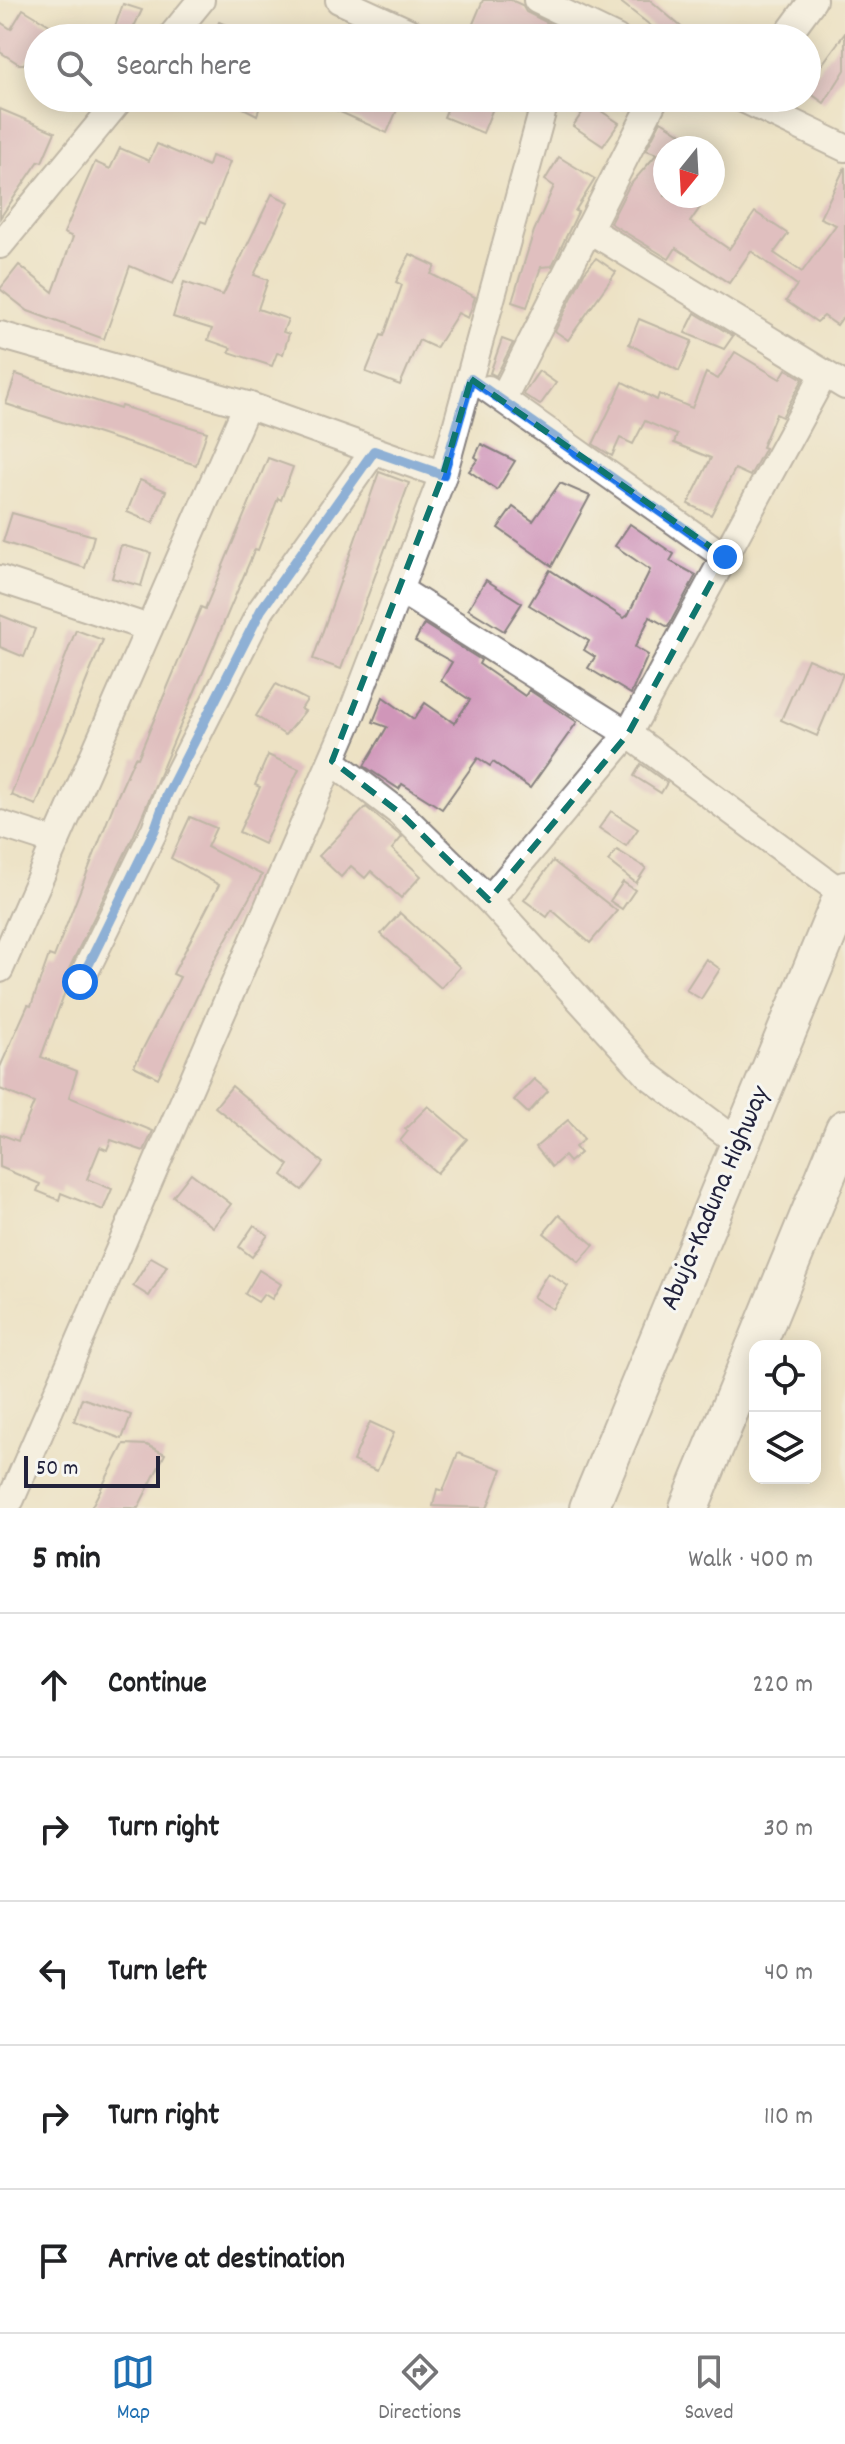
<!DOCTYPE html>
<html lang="en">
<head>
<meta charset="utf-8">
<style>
  body { margin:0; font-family:Dekko,sans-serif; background:#f6f6f6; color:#202124 }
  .controls { position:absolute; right:24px; bottom:24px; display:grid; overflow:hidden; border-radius:16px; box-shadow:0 4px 20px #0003 }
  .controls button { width:72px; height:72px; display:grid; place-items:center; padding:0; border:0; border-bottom:2px solid #e0e0e0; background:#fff; color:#202124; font:40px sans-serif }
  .compass { position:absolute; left:653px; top:136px; width:72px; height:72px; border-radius:50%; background:#fff; box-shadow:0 4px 20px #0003; rotate:198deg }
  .scale { position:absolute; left:24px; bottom:20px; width:136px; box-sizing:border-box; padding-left:8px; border:4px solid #22223b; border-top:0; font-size:22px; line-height:28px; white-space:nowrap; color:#22223b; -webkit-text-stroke:6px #f6f6f2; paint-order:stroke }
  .stop { position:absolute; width:24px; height:24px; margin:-18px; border:6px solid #1a73e8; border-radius:50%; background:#fff }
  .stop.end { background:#1a73e8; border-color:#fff; box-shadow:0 2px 8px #0008 }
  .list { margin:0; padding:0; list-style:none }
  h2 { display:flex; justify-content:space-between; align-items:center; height:104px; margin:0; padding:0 32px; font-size:34px }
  h2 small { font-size:26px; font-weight:400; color:#757577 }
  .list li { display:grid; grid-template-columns:52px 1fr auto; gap:24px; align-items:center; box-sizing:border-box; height:144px; padding:0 32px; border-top:2px solid #e0e0e0 }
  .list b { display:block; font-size:30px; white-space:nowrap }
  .list em { font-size:26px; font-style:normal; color:#757577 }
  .icon { flex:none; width:44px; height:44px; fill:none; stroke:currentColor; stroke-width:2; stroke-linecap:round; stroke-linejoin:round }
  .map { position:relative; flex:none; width:845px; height:1508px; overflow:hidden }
  .search { position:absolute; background:#fff; box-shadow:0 4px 20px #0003; left:24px; right:24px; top:24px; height:88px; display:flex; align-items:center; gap:20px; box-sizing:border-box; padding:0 28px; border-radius:44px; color:#757577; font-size:30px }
  .sheet { height:824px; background:#fff }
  nav { display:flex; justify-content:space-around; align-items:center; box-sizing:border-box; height:112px; border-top:2px solid #e0e0e0; background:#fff; font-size:22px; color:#757577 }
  nav a { display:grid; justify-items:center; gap:4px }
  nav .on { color:#1f6fb2 }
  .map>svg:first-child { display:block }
  .building { fill:#d096b9 }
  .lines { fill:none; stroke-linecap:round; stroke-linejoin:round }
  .minor-casing { stroke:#888280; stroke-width:30 }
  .highway-casing { stroke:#888280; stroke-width:42 }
  .minor { stroke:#fff; stroke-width:26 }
  .highway { stroke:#fff; stroke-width:38 }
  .route { stroke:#1a73e8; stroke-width:10 }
  .marked { fill:none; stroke:#0f766e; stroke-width:6; stroke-dasharray:16 10; stroke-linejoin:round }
  .labels { text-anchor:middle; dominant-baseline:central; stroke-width:6; stroke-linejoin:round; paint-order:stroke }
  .street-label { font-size:28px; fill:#22223b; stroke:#f6f6f2 }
</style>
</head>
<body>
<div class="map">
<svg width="845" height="1508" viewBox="0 0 845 1508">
  <rect width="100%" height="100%" fill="#f6f6f2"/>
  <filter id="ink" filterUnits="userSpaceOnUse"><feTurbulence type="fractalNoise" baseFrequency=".0125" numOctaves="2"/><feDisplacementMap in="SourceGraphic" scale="16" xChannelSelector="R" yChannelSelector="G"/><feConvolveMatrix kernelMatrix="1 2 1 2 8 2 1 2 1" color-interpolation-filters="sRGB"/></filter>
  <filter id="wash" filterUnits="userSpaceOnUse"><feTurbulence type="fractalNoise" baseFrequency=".006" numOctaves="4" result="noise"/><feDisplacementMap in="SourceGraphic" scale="32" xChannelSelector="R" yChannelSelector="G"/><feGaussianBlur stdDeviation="1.8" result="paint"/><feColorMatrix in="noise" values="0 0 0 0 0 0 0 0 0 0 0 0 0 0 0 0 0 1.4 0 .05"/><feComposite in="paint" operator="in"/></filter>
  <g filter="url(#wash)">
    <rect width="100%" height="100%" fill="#ede2c4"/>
    <g id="blocks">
      <g class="building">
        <path d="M483,0H511L522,5L526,12L558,28L554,38H467Z"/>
        <path d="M618,0H650L694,38H671L662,31L660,33Z"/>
        <path d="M123,4L142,10L129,37L113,32Z"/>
        <path d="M23,9L71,38H38V65L28,58L24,64H19L0,52V22L11,29Z"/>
        <path d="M219,22L256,38H212Z"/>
        <path d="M845,33V70L824,103L807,91V85Z"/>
        <path d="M224,98H263L257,115Z"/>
        <path d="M309,98H384L382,103L397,110L387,133Z"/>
        <path d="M452,98H497L483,133L444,117Z"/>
        <path d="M589,103L619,123L603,146L573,126Z"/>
        <path d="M0,109L55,132L42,162L39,161L0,218Z"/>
        <path d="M661,121L704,148H665V196H708L690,222L729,249L755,212L788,234L774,253L802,272L836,225L820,218L845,167V314L837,325L824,316L817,322L786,301L797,285L751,251L729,283L676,248L669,259L610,223L629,186L657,154L646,150Z"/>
        <path d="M157,144L208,166L211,156L230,162L206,223L201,221L173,284L130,266L104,339L28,311L0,289L19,265L53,292L73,237L64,233L95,162L110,169L120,148L149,161Z"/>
        <path d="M559,157L595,179L575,211L578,212L552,266L541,267L527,307L512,302L534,231L554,186L545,180Z"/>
        <path d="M272,194L289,202L254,275L268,280L258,309L288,319L283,332L289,334L283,354L277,353L272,366L229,352L231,348L208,340L212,329L173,317L184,282L223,295Z"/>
        <path d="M410,254L435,266L431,274L475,297L468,318L458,313L436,348L419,340L400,385L366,372L381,335L384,336L402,285L396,282Z"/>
        <path d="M596,258L616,272L568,340L555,331L584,273Z"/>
        <path d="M695,313L733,336L724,349L685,333Z"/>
        <path d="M639,319L692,341L679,371L629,344Z"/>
        <path d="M502,339L513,343L496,376L490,373Z"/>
        <path d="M735,352L780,379L786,369L803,379L782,417L776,414L762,447L765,448L750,476L735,469L711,515L688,504L711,458L674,443L677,435L645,421L633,444L620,438L612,456L593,444L623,382L657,400L659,394L692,408L706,373L718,379Z"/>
        <path d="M539,371L556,383L540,405L523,394Z"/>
        <path d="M16,374L120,409L121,406L207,432L196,465L6,404Z"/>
        <path d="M481,444L515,461L497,490L469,471L478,459L475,457Z"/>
        <path d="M268,458L293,467L281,500L278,498L258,550L255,549L134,835L66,975V989L41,1057L77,1071L69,1097L153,1131L144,1151L111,1140L107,1150L100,1147L87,1179L112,1189L103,1210L61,1193L59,1200L37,1191L40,1184L0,1167V1134L18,1141L34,1103L0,1089V1067L28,1005L31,1006L49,955L54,957L114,804L135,757L138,758L201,607L205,609Z"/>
        <path d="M379,472L409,483L341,669L313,659Z"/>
        <path d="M140,480L166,491L153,523L127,512Z"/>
        <path d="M560,483L590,496L552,566L498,528L513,507L533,521Z"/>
        <path d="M12,513L94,536L85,568L3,542Z"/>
        <path d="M630,524L674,554L670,561L696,575L668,627L650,617L635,647L648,655L631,694L588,668L595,657L584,650L589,641L529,605L550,570L624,618L628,615L650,570L615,546Z"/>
        <path d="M121,545L151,553L141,586L112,578Z"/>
        <path d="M486,580L522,603L504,631L468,609Z"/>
        <path d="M0,615L35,629L24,657L0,647Z"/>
        <path d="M424,624L481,660L479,664L525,696L529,690L577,722L530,788L493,762L490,766L478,758L442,809L402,784L399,789L364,766L387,727L373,722L383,697L414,719L425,703L454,723L470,700L441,681L452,662L415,641Z"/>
        <path d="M76,630L103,640L36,805L11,795Z"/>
        <path d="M808,659L843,674L817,736L781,720Z"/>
        <path d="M276,684L307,700L301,709L305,711L285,735L256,716Z"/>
        <path d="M268,755L299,769L264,844L239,832L260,787L255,785Z"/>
        <path d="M641,764L667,783L661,793L634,776Z"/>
        <path d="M366,807L402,837L392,849L421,876L401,898L371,871L365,878L351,866L341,877L319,856Z"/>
        <path d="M611,811L638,829L626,846L599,828Z"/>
        <path d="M190,817L216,828L207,847L262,875L214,961L158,1078L134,1066L180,977L173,974L219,885L171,858Z"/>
        <path d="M617,850L646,868L636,883L608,861Z"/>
        <path d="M553,861L617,911L590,943L552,910L547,917L524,900Z"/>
        <path d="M623,882L635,890L622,909L610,901Z"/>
        <path d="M400,913L460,967L441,988L381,934Z"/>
        <path d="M706,959L720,969L701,999L686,990Z"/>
        <path d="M534,1079L548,1091L528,1113L514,1100Z"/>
        <path d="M232,1086L323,1163L302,1190L282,1175L289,1165L215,1107Z"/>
        <path d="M428,1106L467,1139L437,1173L400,1141L408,1131L405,1129Z"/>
        <path d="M568,1120L584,1139L575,1147L580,1153L569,1162L564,1156L552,1167L536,1147Z"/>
        <path d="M191,1173L231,1204L213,1227L173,1196Z"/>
        <path d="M559,1215L594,1245L579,1262L544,1233Z"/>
        <path d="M254,1225L268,1235L252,1257L239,1247Z"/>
        <path d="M151,1257L167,1266L149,1296L133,1286Z"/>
        <path d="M259,1270L281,1284L272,1299L264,1294L258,1302L245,1294Z"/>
        <path d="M548,1273L568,1286L553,1309L533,1297Z"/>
        <path d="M82,1398L131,1415L122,1439L74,1421Z"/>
        <path d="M370,1422L394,1433L377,1471L353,1461Z"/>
        <path d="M124,1444L147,1445L165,1454L138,1508H91Z"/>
        <path d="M458,1453L502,1469L487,1508L433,1506L437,1489L443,1491Z"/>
      </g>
    </g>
  </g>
  <g filter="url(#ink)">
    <use href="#blocks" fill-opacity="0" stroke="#888280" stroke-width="2"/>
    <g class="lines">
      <defs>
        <g id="minor">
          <path d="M339,0L422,38"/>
          <path d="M537,0L616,38"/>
          <path d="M170,38L201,0"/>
          <path d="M785,38L813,0"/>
          <path d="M741,98L845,148"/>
          <path d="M588,229L845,386"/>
          <path d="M0,245L121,98"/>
          <path d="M0,335L247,405L443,475"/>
          <path d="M488,389L725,557"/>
          <path d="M503,398L655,98"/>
          <path d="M0,579L149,628"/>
          <path d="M400,590L628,734L843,894"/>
          <path d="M332,761L400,813L489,900L648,1075L740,1144"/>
          <path d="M0,824L56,842"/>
          <path d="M489,900L628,734L824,374"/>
          <path d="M0,969L247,405"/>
          <path d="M80,982L155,829L167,795L261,610L374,451"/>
          <path d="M11,1499L350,718L443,475L546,98"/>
        </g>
        <g id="highway">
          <path d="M756,1346L845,1129"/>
          <path d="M589,1508L845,891"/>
          <path d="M689,1508L755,1348"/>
        </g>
      </defs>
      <use href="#minor" class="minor-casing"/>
      <use href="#highway" class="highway-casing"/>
      <use href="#minor" class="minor"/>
      <use href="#highway" class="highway"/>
    </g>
  </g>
  <g class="lines" filter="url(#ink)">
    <path class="route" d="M80,982L155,829L167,795L261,610L374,451L443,475L471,379L725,557"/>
  </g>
  <path d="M0 0H845V1508H0ZM471,379L725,557L628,734L489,900L400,813L332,761L443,475Z" fill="#ede2c4" fill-opacity=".55" fill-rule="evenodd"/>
  <path class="marked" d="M471,379L725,557L628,734L489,900L400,813L332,761L443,475Z"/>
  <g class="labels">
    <g class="street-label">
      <text transform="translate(717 1199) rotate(-67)">Abuja-Kaduna Highway</text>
    </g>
  </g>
</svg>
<div class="controls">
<button><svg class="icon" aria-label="locate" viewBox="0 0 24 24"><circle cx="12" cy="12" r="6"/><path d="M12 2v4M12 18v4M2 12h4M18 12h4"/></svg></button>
<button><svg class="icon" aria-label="layers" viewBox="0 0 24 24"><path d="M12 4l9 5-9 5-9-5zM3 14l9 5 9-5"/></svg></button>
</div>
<svg class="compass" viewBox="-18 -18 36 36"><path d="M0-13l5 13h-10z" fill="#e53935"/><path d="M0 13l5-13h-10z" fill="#757577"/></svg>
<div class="scale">50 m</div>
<div class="stop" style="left:80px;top:982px"></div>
<div class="stop end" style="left:725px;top:557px"></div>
<div class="search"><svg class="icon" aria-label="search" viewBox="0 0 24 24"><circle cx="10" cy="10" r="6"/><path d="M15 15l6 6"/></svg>Search here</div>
</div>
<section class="sheet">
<h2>5 min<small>Walk · 400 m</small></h2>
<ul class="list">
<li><svg class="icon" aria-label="ahead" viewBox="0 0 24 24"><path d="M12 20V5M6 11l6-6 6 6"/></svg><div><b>Continue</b></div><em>220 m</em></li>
<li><svg class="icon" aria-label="right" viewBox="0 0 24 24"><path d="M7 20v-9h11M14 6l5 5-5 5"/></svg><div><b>Turn right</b></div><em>30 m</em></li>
<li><svg class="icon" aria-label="left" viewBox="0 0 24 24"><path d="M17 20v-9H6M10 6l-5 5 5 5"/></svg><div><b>Turn left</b></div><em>40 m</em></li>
<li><svg class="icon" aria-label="right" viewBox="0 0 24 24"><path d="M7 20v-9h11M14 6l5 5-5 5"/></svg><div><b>Turn right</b></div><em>110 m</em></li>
<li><svg class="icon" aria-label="arrive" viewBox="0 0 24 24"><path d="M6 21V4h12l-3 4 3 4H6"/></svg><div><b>Arrive at destination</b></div></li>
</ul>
</section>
<nav>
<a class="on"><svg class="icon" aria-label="map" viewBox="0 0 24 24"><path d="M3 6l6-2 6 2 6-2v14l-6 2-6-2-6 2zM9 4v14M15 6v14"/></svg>Map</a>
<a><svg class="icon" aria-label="directions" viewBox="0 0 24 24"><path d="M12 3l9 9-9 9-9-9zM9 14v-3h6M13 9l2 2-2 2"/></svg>Directions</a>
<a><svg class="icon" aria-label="saved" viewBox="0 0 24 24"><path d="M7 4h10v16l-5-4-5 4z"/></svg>Saved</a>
</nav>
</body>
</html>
